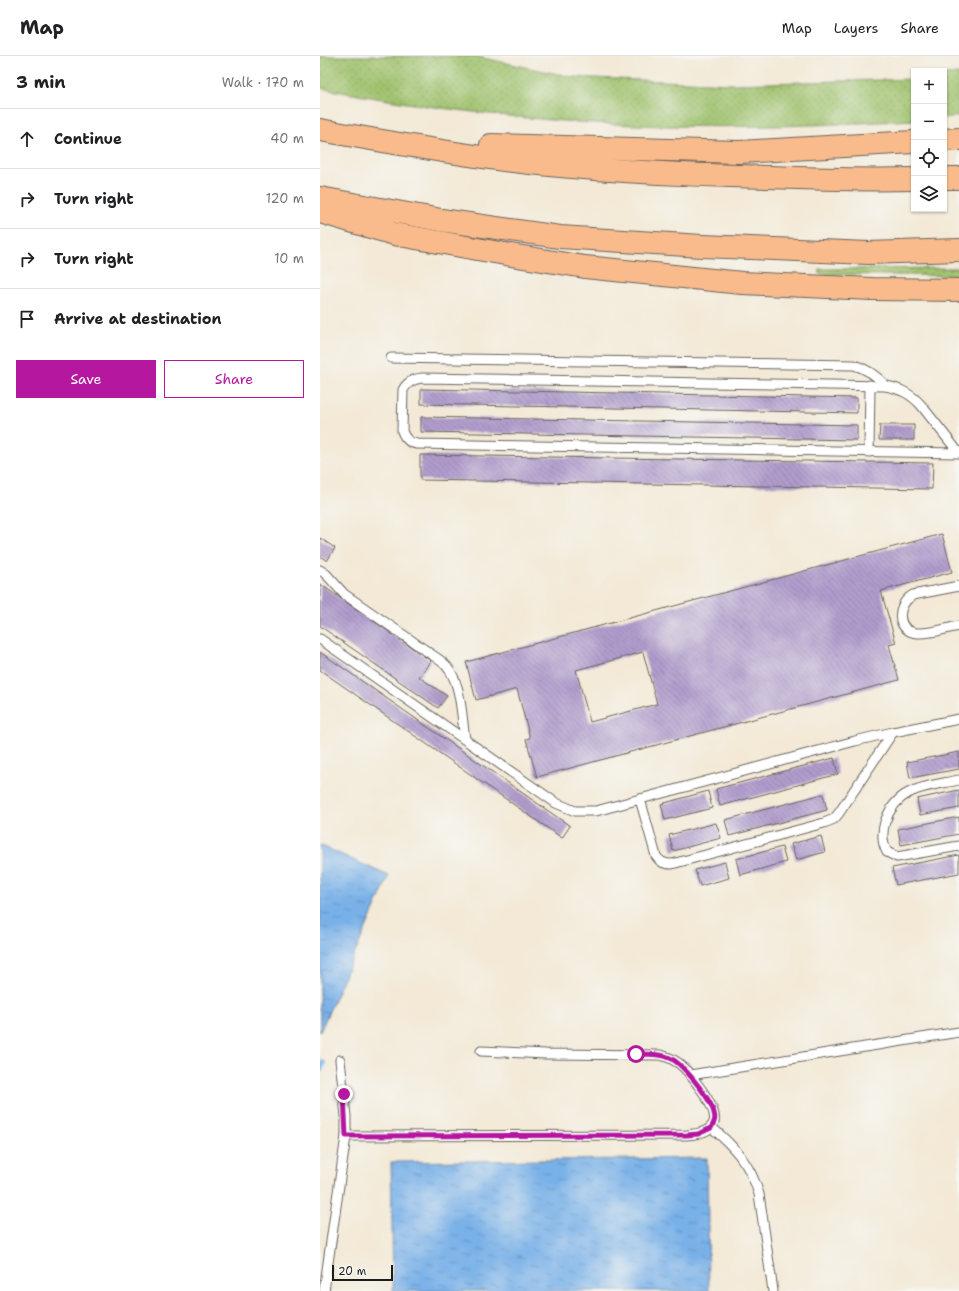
<!DOCTYPE html>
<html lang="en">
<head>
<meta charset="utf-8">
<style>
  body { margin:0; font-family:"Shantell Sans",sans-serif; background:#f6f6f6; color:#202124 }
  .controls { position:absolute; right:12px; top:12px; display:grid; overflow:hidden; border-radius:0px; box-shadow:0 1px 3px #0004 }
  .controls button { width:36px; height:36px; display:grid; place-items:center; padding:0; border:0; border-bottom:1px solid #e0e0e0; background:#fff; color:#202124; font:20px sans-serif }
  .scale { position:absolute; left:12px; bottom:10px; width:61px; box-sizing:border-box; padding-left:4px; border:2px solid #1c1c1c; border-top:0; font-size:11px; line-height:14px; white-space:nowrap; color:#1c1c1c; -webkit-text-stroke:3px #f6f6f2; paint-order:stroke }
  .stop { position:absolute; width:12px; height:12px; margin:-9px; border:3px solid #b5179e; border-radius:50%; background:#fff }
  .stop.end { background:#b5179e; border-color:#fff; box-shadow:0 1px 4px #0008 }
  .list { margin:0; padding:0; list-style:none }
  h2 { display:flex; justify-content:space-between; align-items:center; height:52px; margin:0; padding:0 16px; font-size:17px }
  h2 small { font-size:13px; font-weight:400; color:#757577 }
  .list li { display:grid; grid-template-columns:26px 1fr auto; gap:12px; align-items:center; box-sizing:border-box; height:60px; padding:0 16px; border-top:1px solid #e0e0e0 }
  .list b { display:block; font-size:15px; white-space:nowrap }
  .list em { font-size:13px; font-style:normal; color:#757577 }
  .actions { display:flex; gap:8px; padding:12px 16px }
  .actions a { flex:1; padding:9px 0; border:1px solid #b5179e; border-radius:0px; text-align:center; font-size:14px; color:#b5179e }
  .actions .main { background:#b5179e; color:#fff }
  .icon { flex:none; width:22px; height:22px; fill:none; stroke:currentColor; stroke-width:2; stroke-linecap:round; stroke-linejoin:round }
  .map { position:relative; flex:none; width:639px; height:1235px; overflow:hidden }
  header { display:flex; align-items:center; gap:24px; box-sizing:border-box; height:56px; padding:0 20px; background:#fff; border-bottom:1px solid #e0e0e0 }
  header strong { font-size:19px }
  nav { display:flex; gap:22px; margin-inline-start:auto; font-size:14px }
  main { display:flex }
  aside { flex:1; background:#fff }
  .map>svg:first-child { display:block }
  .grass { fill:url(#grass-dots); stroke:#5d6e44 }
  .water { fill:url(#water-ripples); stroke:#4a6682 }
  .lines { fill:none; stroke-linecap:round; stroke-linejoin:round }
  .stream { stroke:#78b0e8; stroke-width:6 }
  .building { fill:url(#building-back-hatch); fill-rule:evenodd }
  .lane-casing { stroke:#67645d; stroke-width:11 }
  .highway-casing { stroke:#67645d; stroke-width:24 }
  .lane { stroke:#fff; stroke-width:9 }
  .highway { stroke:#fabb8c; stroke-width:22 }
  .route { stroke:#b5179e; stroke-width:5 }
</style>
</head>
<body>
<header>
<strong>Map</strong>
<nav><a>Map</a><a>Layers</a><a>Share</a></nav>
</header>
<main>
<aside>
<h2>3 min<small>Walk · 170 m</small></h2>
<ul class="list">
<li><svg class="icon" aria-label="ahead" viewBox="0 0 24 24"><path d="M12 20V5M6 11l6-6 6 6"/></svg><div><b>Continue</b></div><em>40 m</em></li>
<li><svg class="icon" aria-label="right" viewBox="0 0 24 24"><path d="M7 20v-9h11M14 6l5 5-5 5"/></svg><div><b>Turn right</b></div><em>120 m</em></li>
<li><svg class="icon" aria-label="right" viewBox="0 0 24 24"><path d="M7 20v-9h11M14 6l5 5-5 5"/></svg><div><b>Turn right</b></div><em>10 m</em></li>
<li><svg class="icon" aria-label="arrive" viewBox="0 0 24 24"><path d="M6 21V4h12l-3 4 3 4H6"/></svg><div><b>Arrive at destination</b></div></li>
</ul>
<div class="actions"><a class="main">Save</a><a>Share</a></div>
</aside>
<div class="map">
<svg width="639" height="1235" viewBox="0 0 639 1235">
  <defs>
    <pattern id="grass-dots" width="8" height="8" patternUnits="userSpaceOnUse"><rect width="8" height="8" fill="#9ec16b"/><path d="M2 2h.1M6 6h.1" fill="none" stroke="#88a55c" stroke-width="1.8" stroke-linecap="round"/></pattern>
    <pattern id="water-ripples" width="26" height="14" patternUnits="userSpaceOnUse"><rect width="26" height="14" fill="#78b0e8"/><path d="M2 4q2-2 4 0t4 0M15 11q2-2 4 0t4 0" fill="none" stroke="#628ebb"/></pattern>
    <pattern id="building-back-hatch" width="6" height="6" patternUnits="userSpaceOnUse"><rect width="6" height="6" fill="#b19dcd"/><path d="M-1 5l2 2M0 0l6 6M5-1l2 2" fill="none" stroke="#8f7fa6"/></pattern>
  </defs>
  <rect width="100%" height="100%" fill="#f6f6f2"/>
  <filter id="ink" filterUnits="userSpaceOnUse"><feTurbulence type="fractalNoise" baseFrequency=".025" numOctaves="2"/><feDisplacementMap in="SourceGraphic" scale="8" xChannelSelector="R" yChannelSelector="G"/><feConvolveMatrix kernelMatrix="1 2 1 2 8 2 1 2 1" color-interpolation-filters="sRGB"/></filter>
  <filter id="wash" filterUnits="userSpaceOnUse"><feTurbulence type="fractalNoise" baseFrequency=".012" numOctaves="4" result="noise"/><feDisplacementMap in="SourceGraphic" scale="16" xChannelSelector="R" yChannelSelector="G"/><feGaussianBlur stdDeviation="0.9" result="paint"/><feColorMatrix in="noise" values="0 0 0 0 0 0 0 0 0 0 0 0 0 0 0 0 0 1.4 0 .05"/><feComposite in="paint" operator="in"/></filter>
  <g filter="url(#wash)">
    <rect width="100%" height="100%" fill="#f3e9d6"/>
    <g class="grass">
      <path d="M0,0H154L252,21L411,28L594,23V64C512,69 431,72 349,70C232,68 115,54 0,32Z"/>
      <path d="M639,18V60L624,62V19Z"/>
      <path d="M639,212V220L499,218V213Z"/>
    </g>
    <g class="water">
      <path d="M0,789L69,820L0,976Z"/>
      <path d="M387,1102L389,1235H73L71,1106Z"/>
    </g>
    <g class="lines">
      <path class="stream" d="M0,1014L3,1007"/>
    </g>
    <g id="blocks">
      <g class="building">
        <path d="M101,333L537,342V357L101,348Z"/>
        <path d="M101,361L537,369V384L101,376Z"/>
        <path d="M560,369H594V384H559Z"/>
        <path d="M100,399L613,407L612,433L100,424Z"/>
        <path d="M622,478L632,516L561,535L576,587L569,589L579,624L217,721L206,683L210,682L197,633L156,644L146,606ZM323,596L337,648L270,666L256,614Z"/>
        <path d="M0,482L15,492L7,505L0,500Z"/>
        <path d="M0,528L111,605L99,621L127,640L118,652L0,570Z"/>
        <path d="M0,596L250,770L242,782L0,614Z"/>
        <path d="M639,696V713L590,722L587,706Z"/>
        <path d="M514,702L518,718L400,750L396,733Z"/>
        <path d="M639,734V752L600,759L597,743Z"/>
        <path d="M388,735L392,752L345,764L341,748Z"/>
        <path d="M503,738L507,754L409,780L405,764Z"/>
        <path d="M639,761V778L581,789L578,773Z"/>
        <path d="M396,767L401,782L353,795L349,779Z"/>
        <path d="M501,780L505,796L476,804L471,788Z"/>
        <path d="M462,791L466,806L420,819L416,803Z"/>
        <path d="M639,799V817L576,829L572,812Z"/>
        <path d="M405,806L409,822L380,830L375,814Z"/>
      </g>
    </g>
  </g>
  <g filter="url(#ink)">
    <use href="#blocks" fill-opacity="0" stroke="#67645d" stroke-width="1"/>
    <g class="lines">
      <defs>
        <g id="lane">
          <path d="M71,302L534,309C548,313 557,320 566,330"/>
          <path d="M549,396L550,329"/>
          <path d="M639,397L97,388C89,387 85,383 82,375L83,334C87,326 93,323 102,322L566,330C581,333 591,338 601,349L639,397"/>
          <path d="M0,514L6,518L24,538L121,605C142,620 141,659 145,683"/>
          <path d="M639,530L593,539C575,549 576,576 598,577C610,578 627,572 639,570"/>
          <path d="M0,583L236,747L255,755H276L535,685L573,676L639,663"/>
          <path d="M639,724C607,731 577,730 565,766C562,776 562,787 567,796L577,801L639,790"/>
          <path d="M320,743L336,800C340,806 344,808 352,808L504,767L514,763L519,757L573,676"/>
          <path d="M370,1019L639,976"/>
          <path d="M391,1071C415,1091 430,1108 439,1138L453,1235"/>
          <path d="M26,1080L367,1079C401,1076 400,1061 383,1036C371,1019 361,1003 340,999L226,998L161,995"/>
          <path d="M4,1235L26,1080V1060L20,1004"/>
        </g>
        <g id="highway">
          <path d="M0,74C61,85 123,96 184,104C272,115 361,119 449,121C498,123 546,124 594,123"/>
          <path d="M624,84L639,83"/>
          <path d="M171,89L419,96L594,86"/>
          <path d="M624,122H639"/>
          <path d="M0,142L121,164L240,181L382,190L548,197L639,194"/>
          <path d="M0,156L74,178L191,199L265,211L422,227L552,233L639,234"/>
        </g>
      </defs>
      <use href="#lane" class="lane-casing"/>
      <use href="#highway" class="highway-casing"/>
      <use href="#lane" class="lane"/>
      <use href="#highway" class="highway"/>
    </g>
  </g>
  <g class="lines" filter="url(#ink)">
    <path class="route" d="M24,1038L26,1080L367,1079L378,1078L391,1072C394,1067 396,1063 394,1057C391,1043 363,1008 350,1002C340,997 327,999 316,998"/>
  </g>
</svg>
<div class="controls">
<button>+</button>
<button>−</button>
<button><svg class="icon" aria-label="locate" viewBox="0 0 24 24"><circle cx="12" cy="12" r="6"/><path d="M12 2v4M12 18v4M2 12h4M18 12h4"/></svg></button>
<button><svg class="icon" aria-label="layers" viewBox="0 0 24 24"><path d="M12 4l9 5-9 5-9-5zM3 14l9 5 9-5"/></svg></button>
</div>
<div class="scale">20 m</div>
<div class="stop" style="left:316px;top:998px"></div>
<div class="stop end" style="left:24px;top:1038px"></div>
</div>
</main>
</body>
</html>
